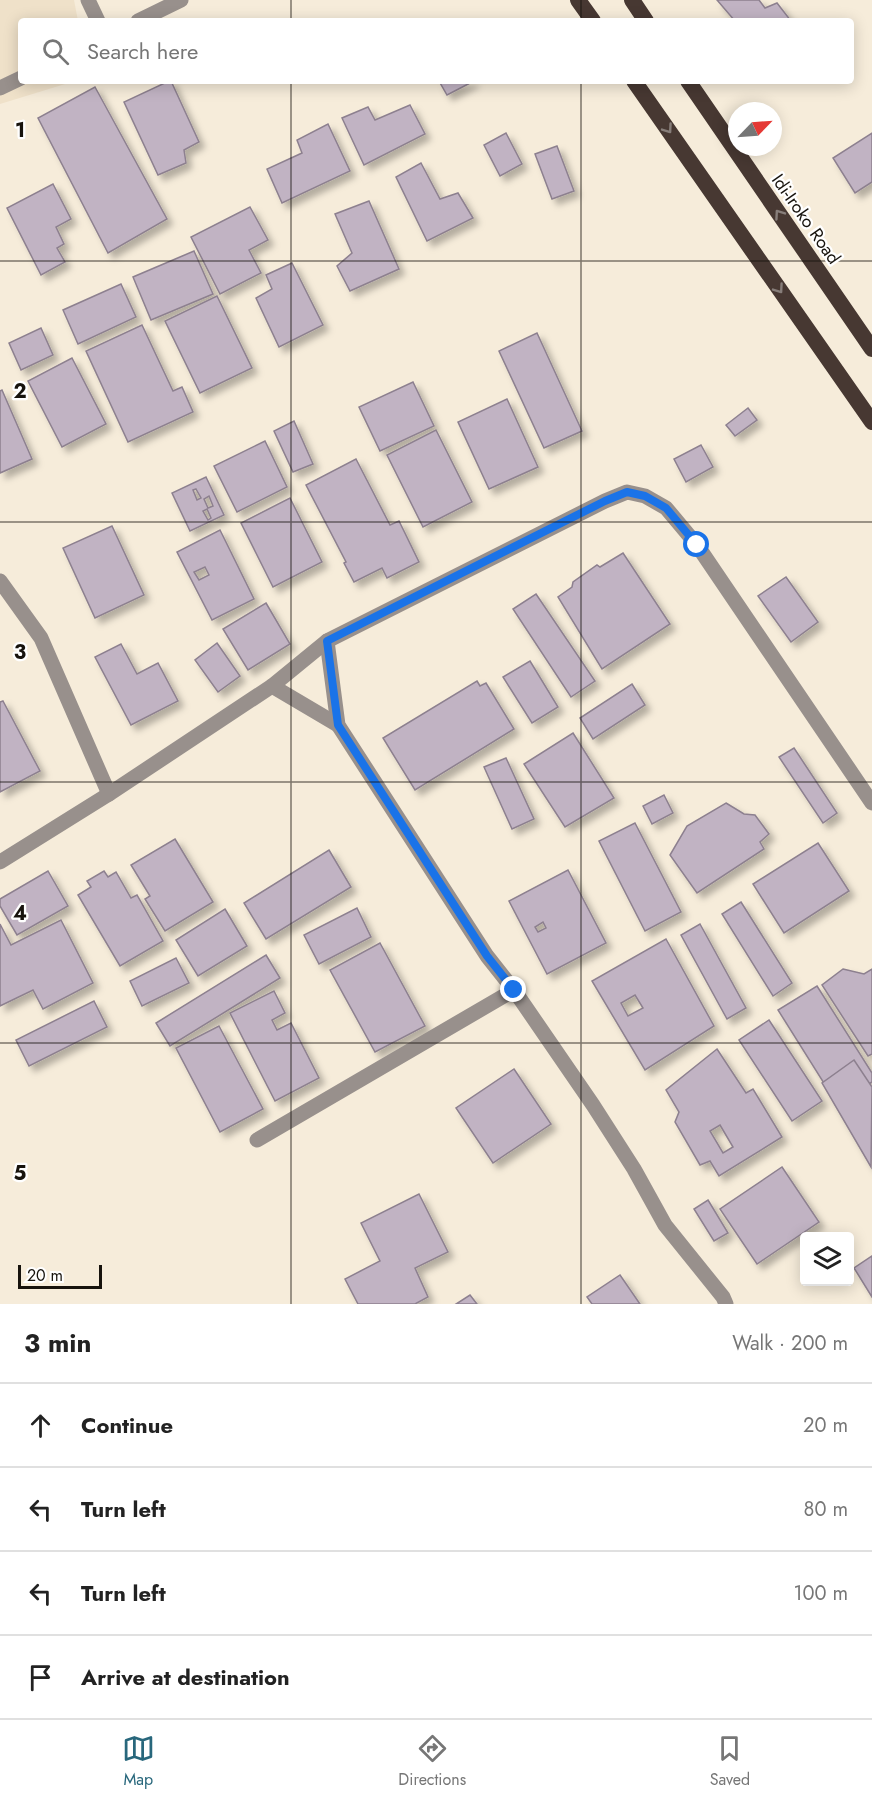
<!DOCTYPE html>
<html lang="en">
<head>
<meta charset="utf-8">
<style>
  body { margin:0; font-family:Jost,sans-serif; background:#f6f6f6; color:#222 }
  .controls { position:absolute; right:18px; bottom:18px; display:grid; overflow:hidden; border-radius:6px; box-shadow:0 3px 15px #0003 }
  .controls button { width:54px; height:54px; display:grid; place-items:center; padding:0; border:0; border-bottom:2px solid #e0e0e0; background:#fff; color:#222; font:30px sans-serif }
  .compass { position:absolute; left:728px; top:102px; width:54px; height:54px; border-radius:50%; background:#fff; box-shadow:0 3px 15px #0003; rotate:65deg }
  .scale { position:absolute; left:18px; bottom:15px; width:84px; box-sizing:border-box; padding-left:6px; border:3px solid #17130d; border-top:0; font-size:16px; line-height:21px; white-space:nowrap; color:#17130d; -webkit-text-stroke:4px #fff; paint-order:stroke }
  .stop { position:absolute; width:18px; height:18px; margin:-14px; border:4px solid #1a73e8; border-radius:50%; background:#fff }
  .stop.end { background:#1a73e8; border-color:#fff; box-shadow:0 2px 6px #0008 }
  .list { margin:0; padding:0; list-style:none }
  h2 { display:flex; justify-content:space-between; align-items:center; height:78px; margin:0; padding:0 24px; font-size:26px }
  h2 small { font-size:20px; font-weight:400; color:#767676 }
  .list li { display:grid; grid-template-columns:39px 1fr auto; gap:18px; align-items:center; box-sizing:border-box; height:84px; padding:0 24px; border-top:2px solid #e0e0e0 }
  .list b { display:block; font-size:22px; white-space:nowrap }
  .list em { font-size:20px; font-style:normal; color:#767676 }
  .icon { flex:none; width:33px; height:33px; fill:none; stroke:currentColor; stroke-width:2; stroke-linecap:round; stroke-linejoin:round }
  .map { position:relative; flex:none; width:872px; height:1304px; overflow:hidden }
  .search { position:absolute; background:#fff; box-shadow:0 3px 15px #0003; left:18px; right:18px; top:18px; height:66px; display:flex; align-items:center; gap:15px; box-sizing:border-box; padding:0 21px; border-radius:6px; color:#767676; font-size:22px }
  .sheet { height:414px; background:#fff }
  nav { display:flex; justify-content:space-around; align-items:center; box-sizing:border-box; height:84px; border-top:2px solid #e0e0e0; background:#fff; font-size:16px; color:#767676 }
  nav a { display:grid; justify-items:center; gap:3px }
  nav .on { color:#28677c }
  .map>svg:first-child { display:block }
  .built { fill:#efe1c9 }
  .building { fill:#c1b3c3; stroke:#8d808f; stroke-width:1.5; fill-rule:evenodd; filter:url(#shadow) }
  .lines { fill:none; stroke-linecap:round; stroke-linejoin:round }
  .service { stroke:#98908c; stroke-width:15 }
  .minor { stroke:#98908c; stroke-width:15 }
  .trunk { stroke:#473832; stroke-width:16 }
  .oneway { stroke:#877e7a }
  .route { stroke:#1a73e8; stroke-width:8 }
  .grid { fill:none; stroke:#17130d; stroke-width:1.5; stroke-opacity:0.55 }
  .labels { text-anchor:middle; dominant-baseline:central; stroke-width:4.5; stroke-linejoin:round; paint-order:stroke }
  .street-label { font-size:18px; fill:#17130d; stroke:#fff }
  .grid-label { font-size:20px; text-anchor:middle; font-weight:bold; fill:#17130d; stroke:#fff; stroke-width:4.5; stroke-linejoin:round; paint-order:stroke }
</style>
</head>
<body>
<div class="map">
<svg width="872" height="1304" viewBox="0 0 872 1304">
  <defs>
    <filter id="shadow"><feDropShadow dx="5.5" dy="5.5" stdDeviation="3" flood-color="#0004"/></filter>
  </defs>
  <rect width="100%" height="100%" fill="#f6ecda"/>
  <path class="built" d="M0,0H74L78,21H21V81H75L0,104Z"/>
  <g class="building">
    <path d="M717,0H759L765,8L777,3L791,21H735Z"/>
    <path d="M169,81H171L199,142L184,150L186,163L158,175L124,102Z"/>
    <path d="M439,81H474L447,95Z"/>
    <path d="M95,87L167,219L108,253L38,118Z"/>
    <path d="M410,105L425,134L364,165L342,118L368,107L375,120Z"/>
    <path d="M328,124L350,171L282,203L267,169L302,153L297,140Z"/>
    <path d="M506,133L522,164L500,176L484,145Z"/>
    <path d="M872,133V182L855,193L833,158Z"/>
    <path d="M557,146L574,191L552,199L535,154Z"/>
    <path d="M421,163L440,199L458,193L473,218L427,241L396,177Z"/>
    <path d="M53,184L71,219L56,227L64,244L57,248L65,262L41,275L7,208Z"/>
    <path d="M369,201L399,269L350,291L337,266L352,253L335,214Z"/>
    <path d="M250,207L268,240L249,250L261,273L220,294L191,237Z"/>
    <path d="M194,251L213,294L151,320L133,277Z"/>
    <path d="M292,263L323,325L279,347L256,298L272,289L266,275Z"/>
    <path d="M121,284L136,317L78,344L63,310Z"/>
    <path d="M217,296L252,368L200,393L165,321Z"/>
    <path d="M142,325L173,391L182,387L193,412L128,442L86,351Z"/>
    <path d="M41,328L53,355L21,370L9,343Z"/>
    <path d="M537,333L582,431L544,448L499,351Z"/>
    <path d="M72,358L106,424L62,447L28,381Z"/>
    <path d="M413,382L434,426L380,451L359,407Z"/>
    <path d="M2,390L32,459L0,473V391Z"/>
    <path d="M507,399L538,467L489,489L458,422Z"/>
    <path d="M748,408L757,420L735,436L726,425Z"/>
    <path d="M294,421L313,464L293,472L274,431Z"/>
    <path d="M436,430L472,502L423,527L387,455Z"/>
    <path d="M265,441L287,487L237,512L214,466Z"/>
    <path d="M701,445L713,467L686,482L674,459Z"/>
    <path d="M356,459L390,525L399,521L419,562L387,578L382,568L354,582L344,563L346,562L306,485Z"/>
    <path d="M206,477L224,515L190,531L172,493ZM196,489L201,498L197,500L193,490ZM209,496L213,506L208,508L204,499ZM207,509L211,518L208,520L203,511Z"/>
    <path d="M290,498L322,562L273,587L241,523Z"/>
    <path d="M112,526L144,595L95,618L63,548Z"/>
    <path d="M220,530L254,599L212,620L177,552ZM205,567L209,575L199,580L194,572Z"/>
    <path d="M623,553L670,624L602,669L558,597L572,587L573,582L597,565L600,567Z"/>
    <path d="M786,577L818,622L791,642L758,596Z"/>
    <path d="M536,594L595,681L571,697L513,609Z"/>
    <path d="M266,603L290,644L248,670L223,629Z"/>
    <path d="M217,643L240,676L218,692L195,660Z"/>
    <path d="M121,644L137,674L158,663L178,701L131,725L95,657Z"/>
    <path d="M530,661L558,707L532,723L503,677Z"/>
    <path d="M477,681L480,686L486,683L514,729L415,790L383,738Z"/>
    <path d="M632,684L645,705L593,739L580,718Z"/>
    <path d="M3,701L40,771L0,792V702Z"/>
    <path d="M573,733L614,798L565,827L524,764Z"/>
    <path d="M794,748L837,813L823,823L779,757Z"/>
    <path d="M506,758L534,819L512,829L484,767Z"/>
    <path d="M664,795L673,813L652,824L643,806Z"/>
    <path d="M726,803L744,814L755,815L769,834L760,842L764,849L697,893L670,855L687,826Z"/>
    <path d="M635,823L681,912L645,931L599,841Z"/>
    <path d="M175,839L213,902L165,931L145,899L150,896L131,865Z"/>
    <path d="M818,843L849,891L784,933L753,884Z"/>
    <path d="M329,850L351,887L266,939L244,903Z"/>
    <path d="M568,870L606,943L547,974L509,901ZM543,922L546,928L538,932L535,927Z"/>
    <path d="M48,871L68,906L17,935L0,906V899Z"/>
    <path d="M104,871L108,877L116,872L131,898L137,895L163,941L120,966L78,895L91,887L87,881Z"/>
    <path d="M741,902L792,983L773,996L722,914Z"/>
    <path d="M357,908L371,937L319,964L304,935Z"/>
    <path d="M225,909L247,946L198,976L176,940Z"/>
    <path d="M61,920L93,983L43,1009L33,990L0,1006V924L11,945Z"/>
    <path d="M700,924L746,1008L727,1019L681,935Z"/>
    <path d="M666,939L714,1026L645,1070L592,981ZM635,995L643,1008L628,1016L621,1003Z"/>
    <path d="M380,943L425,1026L375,1052L330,970Z"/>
    <path d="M266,955L280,978L170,1046L156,1023Z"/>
    <path d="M176,958L189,983L142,1006L130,981Z"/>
    <path d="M843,969L864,974L872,969V1054L868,1056L822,985Z"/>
    <path d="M817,986L872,1073V1082L837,1104L778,1010Z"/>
    <path d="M274,991L285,1013L272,1020L277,1030L291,1023L319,1078L275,1101L230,1013Z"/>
    <path d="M94,1001L107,1027L29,1066L16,1040Z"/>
    <path d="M769,1020L822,1101L792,1121L739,1040Z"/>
    <path d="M219,1026L263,1109L220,1132L176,1048Z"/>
    <path d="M717,1049L746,1093L753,1089L782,1137L719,1176L710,1161L700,1165L675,1122L679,1112L666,1090ZM720,1125L733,1147L723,1153L710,1131Z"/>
    <path d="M854,1060L872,1087L871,1167L822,1083Z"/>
    <path d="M514,1069L551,1124L493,1163L456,1108Z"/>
    <path d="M782,1167L819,1222L757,1264L720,1209Z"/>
    <path d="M419,1194L448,1252L415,1268L428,1297L415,1304H358L345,1279L380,1261L361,1223Z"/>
    <path d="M708,1200L728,1233L714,1241L694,1209Z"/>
    <path d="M872,1256V1297L854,1268Z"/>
    <path d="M620,1275L640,1304H592L587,1297Z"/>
    <path d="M470,1295L477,1304H456Z"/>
  </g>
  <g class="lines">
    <path class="service" d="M88,0L98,21"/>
    <g class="minor">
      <path d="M138,21L181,0"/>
      <path d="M0,88L21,78"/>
      <path d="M0,581L41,638L109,794"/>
      <path d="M327,641L338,725L487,956L514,990L593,1105L634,1169L665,1225L723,1297L726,1304"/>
      <path d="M272,686L338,725"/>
      <path d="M0,862L109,794L272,686L327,641L605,501L627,492L645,496L666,508L697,545L872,803"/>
      <path d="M257,1140L514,990"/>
    </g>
    <g class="trunk">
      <path d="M578,0L593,21"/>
      <path d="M632,0L646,21"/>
      <path d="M634,81L872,422"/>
      <path d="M688,81L872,349"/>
    </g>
  </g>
  <defs><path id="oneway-chevron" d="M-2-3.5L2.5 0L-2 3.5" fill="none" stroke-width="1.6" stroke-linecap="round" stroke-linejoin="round" transform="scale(1.5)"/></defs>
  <g class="oneway">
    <use href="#oneway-chevron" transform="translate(668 129) rotate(55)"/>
    <use href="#oneway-chevron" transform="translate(779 214) rotate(-125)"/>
    <use href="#oneway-chevron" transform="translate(779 289) rotate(55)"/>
  </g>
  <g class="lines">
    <path class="route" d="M514,990L487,956L338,725L327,641L605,501L627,492L645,496L666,508L697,545"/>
  </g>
  <path class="grid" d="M291,0V21M581,0V21M291,81V1304M581,81V1304M0,261H872M0,522H872M0,782H872M0,1043H872"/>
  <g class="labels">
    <g class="street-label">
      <text transform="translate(806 219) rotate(55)">Idi-Iroko Road</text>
    </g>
  </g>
  <g class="grid-label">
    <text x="20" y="137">1</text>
    <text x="20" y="398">2</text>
    <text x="20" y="659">3</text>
    <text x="20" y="920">4</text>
    <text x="20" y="1180">5</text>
  </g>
</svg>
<div class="controls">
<button><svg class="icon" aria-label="layers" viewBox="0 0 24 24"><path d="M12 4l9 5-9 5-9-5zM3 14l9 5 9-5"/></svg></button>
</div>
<svg class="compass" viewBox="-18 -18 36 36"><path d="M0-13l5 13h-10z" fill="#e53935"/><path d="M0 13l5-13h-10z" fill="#767676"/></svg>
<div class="scale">20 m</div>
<div class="stop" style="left:697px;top:545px"></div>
<div class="stop end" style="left:514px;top:990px"></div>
<div class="search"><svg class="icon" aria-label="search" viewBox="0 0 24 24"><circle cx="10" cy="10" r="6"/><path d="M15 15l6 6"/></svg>Search here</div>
</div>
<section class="sheet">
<h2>3 min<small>Walk · 200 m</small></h2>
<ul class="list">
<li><svg class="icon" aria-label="ahead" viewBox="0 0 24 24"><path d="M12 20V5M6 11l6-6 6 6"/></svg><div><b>Continue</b></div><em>20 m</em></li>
<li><svg class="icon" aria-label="left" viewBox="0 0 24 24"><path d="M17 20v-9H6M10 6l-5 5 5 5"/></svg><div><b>Turn left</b></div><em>80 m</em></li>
<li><svg class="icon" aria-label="left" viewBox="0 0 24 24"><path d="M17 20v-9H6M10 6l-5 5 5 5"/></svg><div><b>Turn left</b></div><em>100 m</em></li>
<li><svg class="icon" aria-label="arrive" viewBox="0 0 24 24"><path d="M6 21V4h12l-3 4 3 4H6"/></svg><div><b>Arrive at destination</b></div></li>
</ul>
</section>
<nav>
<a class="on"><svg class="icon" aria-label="map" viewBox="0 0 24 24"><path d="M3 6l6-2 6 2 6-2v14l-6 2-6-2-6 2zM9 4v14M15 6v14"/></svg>Map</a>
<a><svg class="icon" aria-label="directions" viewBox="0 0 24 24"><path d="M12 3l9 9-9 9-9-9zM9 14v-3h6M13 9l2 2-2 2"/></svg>Directions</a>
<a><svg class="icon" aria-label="saved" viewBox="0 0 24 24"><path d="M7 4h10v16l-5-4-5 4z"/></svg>Saved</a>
</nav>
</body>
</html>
